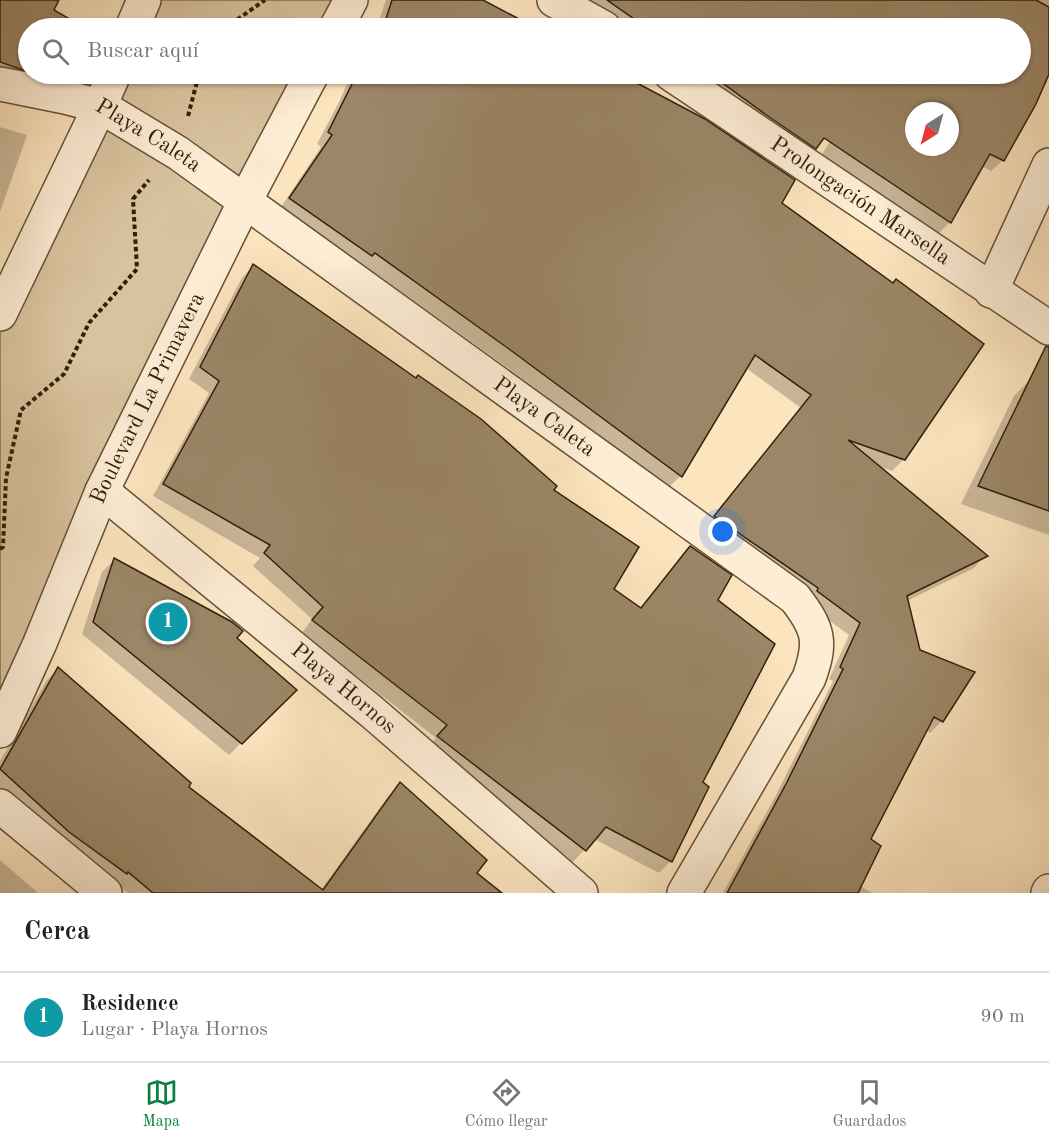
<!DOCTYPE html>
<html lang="es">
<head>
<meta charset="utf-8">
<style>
  body { margin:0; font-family:"Old Standard TT",serif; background:#f2f2f2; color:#222 }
  .compass { position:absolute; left:905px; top:102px; width:54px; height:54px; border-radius:50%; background:#fff; box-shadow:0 2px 4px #0004; rotate:216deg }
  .you { position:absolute; left:723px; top:532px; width:21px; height:21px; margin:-15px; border:4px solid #fff; border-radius:50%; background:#1a73e8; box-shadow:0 0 0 9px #1a73e833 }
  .badge { display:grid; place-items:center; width:39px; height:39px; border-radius:50%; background:#0b8043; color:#fff; font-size:20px; font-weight:700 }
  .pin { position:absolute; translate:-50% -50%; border:3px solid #fff; box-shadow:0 2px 6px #0006 }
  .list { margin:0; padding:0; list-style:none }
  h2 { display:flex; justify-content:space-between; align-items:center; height:78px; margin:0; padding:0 24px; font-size:26px }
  h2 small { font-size:20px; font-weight:400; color:#767676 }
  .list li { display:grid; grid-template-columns:39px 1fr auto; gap:18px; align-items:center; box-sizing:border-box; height:90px; padding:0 24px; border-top:2px solid #e0e0e0 }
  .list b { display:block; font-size:22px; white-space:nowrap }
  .list p { margin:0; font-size:20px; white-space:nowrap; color:#767676 }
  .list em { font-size:20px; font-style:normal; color:#767676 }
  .icon { flex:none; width:33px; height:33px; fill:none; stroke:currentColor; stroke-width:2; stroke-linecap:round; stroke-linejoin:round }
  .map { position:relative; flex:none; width:1049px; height:893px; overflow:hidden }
  .search { position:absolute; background:#fff; box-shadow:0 2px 4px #0004; left:18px; right:18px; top:18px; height:66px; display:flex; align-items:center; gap:15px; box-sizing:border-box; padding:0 21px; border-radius:33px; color:#767676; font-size:22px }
  .sheet { height:168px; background:#fff }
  nav { display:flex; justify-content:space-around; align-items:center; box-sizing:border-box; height:84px; border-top:2px solid #e0e0e0; background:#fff; font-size:16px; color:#767676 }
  nav a { display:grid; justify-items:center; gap:3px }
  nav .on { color:#0b8043 }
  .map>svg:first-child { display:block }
  .green { fill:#d9c39f; stroke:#857254; stroke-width:1.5 }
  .shadow { fill:#0003; fill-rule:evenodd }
  .building { fill:#9b8667; stroke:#312009; stroke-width:1.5; fill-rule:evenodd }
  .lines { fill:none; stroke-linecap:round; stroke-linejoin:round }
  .minor-casing { stroke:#645136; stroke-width:36 }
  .path { stroke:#312009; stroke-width:4; stroke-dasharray:4.5 3; stroke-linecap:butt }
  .minor { stroke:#fdedd5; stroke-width:33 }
  .labels { text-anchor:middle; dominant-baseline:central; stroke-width:4.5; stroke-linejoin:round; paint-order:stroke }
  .street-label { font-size:22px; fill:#312009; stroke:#fdedd5 }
</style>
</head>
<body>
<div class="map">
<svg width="1049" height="893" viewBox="0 0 1049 893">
  <rect width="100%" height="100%" fill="#fce4be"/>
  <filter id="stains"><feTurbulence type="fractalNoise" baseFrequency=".00333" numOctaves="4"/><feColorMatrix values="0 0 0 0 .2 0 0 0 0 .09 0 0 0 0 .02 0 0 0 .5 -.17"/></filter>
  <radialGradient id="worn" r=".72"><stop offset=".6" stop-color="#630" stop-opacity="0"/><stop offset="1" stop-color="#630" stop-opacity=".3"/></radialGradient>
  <g class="green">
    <path d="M156,0H343L330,28H144Z"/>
    <path d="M125,74H308L0,706V332L105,120Z"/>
  </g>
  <g class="shadow">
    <path d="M0,0H58L52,10L82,28H28V74H65L51,89L0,77Z"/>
    <path d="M386,0H480L533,28H376Z"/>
    <path d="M579,0H869L861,28H619Z"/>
    <path d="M925,0H1049V71L1003,160L991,171L981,166L950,222L938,234L821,156L873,74H1020V28H901ZM914,111H950V147H914Z"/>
    <path d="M351,74H600L618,83L780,203L904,459L892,471L877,466L985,556L974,568L907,601L919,651L942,721L930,733L926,730L869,839L860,886L872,893H723L775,797L833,681L829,679L849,635L703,529L801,408L746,368L681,476L669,487L497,360L362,264L359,267L279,210L321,147L317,144L339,102Z"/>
    <path d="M681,74H847L830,127L815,148L804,160Z"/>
    <path d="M0,127L27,135L0,212Z"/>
    <path d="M253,266L551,491L612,590L639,609L691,548L716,600L701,782L671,861L659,873L594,839L573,862L427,748L436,738L302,633L312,619L253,566L260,558L153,496L209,393L189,379L242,278Z"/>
    <path d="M1032,378L1049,383V535L961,504L1014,396Z"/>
    <path d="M114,560L235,638L294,690L229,755L82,634L102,572Z"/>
    <path d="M58,669L187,787L321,890L388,796L400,784L475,873L500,893H128L0,791V761L47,680Z"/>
    <path d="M0,860L38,893H0Z"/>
  </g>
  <g class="building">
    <path d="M0,0H59L54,10L85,28H28V71L20,69L0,62Z"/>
    <path d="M392,0H483L536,28H383Z"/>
    <path d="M607,0H1036L1049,7V74L1036,104L1004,161L990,154L951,223L824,138L816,149L765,114L710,74H1020V28H647ZM914,111H950V147H914Z"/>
    <path d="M357,74H620L705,119L795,180L782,203L893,283L896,279L984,344L905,460L848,440L988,556L907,596L920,650L975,672L943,722L934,717L871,839L881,846L858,893H727L786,784L843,669L840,667L860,623L817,591L818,588L714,516L811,395L755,355L682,477L509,349L375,253L372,256L289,198L332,135L328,132Z"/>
    <path d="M253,264L416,378L418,375L481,419L557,486L554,490L639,547L614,589L641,608L690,546L732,575L718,600L775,644L703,782L709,787L672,862L606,827L586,851L437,736L447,725L312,620L323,607L264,553L270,545L163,484L219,381L200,367Z"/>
    <path d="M1046,346L1049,347V511L978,486Z"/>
    <path d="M114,558L232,622L243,631L237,638L297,690L242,744L93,622Z"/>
    <path d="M58,667L191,783L189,787L323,890L400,782L487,860L477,873L502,893H153L128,872L127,874L69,832L0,769Z"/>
  </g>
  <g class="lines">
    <defs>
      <g id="minor">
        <path d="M554,0L604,28"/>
        <path d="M132,28L144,0"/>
        <path d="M336,28L351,0"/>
        <path id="s1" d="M671,74L1049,328"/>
        <path id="s2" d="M0,84L65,97L100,106L178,153L795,598C819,629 822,642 809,678L684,893"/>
        <path d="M991,291L1049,165"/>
        <path d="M0,314L100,106L114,74"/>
        <path id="s3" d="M102,491L372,712L581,893"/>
        <path id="s4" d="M0,731L40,643L102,491L245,201L312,74"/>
        <path d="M0,806L105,893"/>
        <path d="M1048,893L1049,891"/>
      </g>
    </defs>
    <use href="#minor" class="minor-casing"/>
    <g class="path">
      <path d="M225,28L265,0"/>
      <path d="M188,116L199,74"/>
      <path d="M0,549L3,547L6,478L21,410L64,374L89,323L137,269L133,199L149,180"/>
    </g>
    <use href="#minor" class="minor"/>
  </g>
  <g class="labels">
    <g class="street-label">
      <text stroke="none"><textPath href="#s2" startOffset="159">Playa Caleta</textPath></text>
      <text stroke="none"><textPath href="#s1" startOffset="228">Prolongación Marsella</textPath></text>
      <text stroke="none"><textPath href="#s4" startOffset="364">Boulevard La Primavera</textPath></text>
      <text stroke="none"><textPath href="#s2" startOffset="645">Playa Caleta</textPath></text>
      <text stroke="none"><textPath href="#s3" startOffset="312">Playa Hornos</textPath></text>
    </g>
  </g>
  <rect width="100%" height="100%" filter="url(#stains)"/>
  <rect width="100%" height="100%" fill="url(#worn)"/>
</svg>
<svg class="compass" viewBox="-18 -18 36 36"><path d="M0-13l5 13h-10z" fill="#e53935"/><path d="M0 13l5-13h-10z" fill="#767676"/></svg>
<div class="you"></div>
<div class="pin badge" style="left:168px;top:622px;background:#0f9aa8">1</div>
<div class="search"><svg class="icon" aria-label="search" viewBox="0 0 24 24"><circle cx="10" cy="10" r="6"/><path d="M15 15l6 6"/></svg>Buscar aquí</div>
</div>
<section class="sheet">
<h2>Cerca<small></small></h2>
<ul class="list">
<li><span class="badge" style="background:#0f9aa8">1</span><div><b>Residence</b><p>Lugar · Playa Hornos</p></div><em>90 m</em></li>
</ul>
</section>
<nav>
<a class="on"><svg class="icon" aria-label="map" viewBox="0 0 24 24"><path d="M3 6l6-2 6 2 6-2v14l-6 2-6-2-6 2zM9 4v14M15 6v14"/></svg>Mapa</a>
<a><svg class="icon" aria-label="directions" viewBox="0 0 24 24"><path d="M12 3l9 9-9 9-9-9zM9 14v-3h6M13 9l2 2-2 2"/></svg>Cómo llegar</a>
<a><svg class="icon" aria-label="saved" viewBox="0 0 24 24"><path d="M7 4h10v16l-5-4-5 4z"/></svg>Guardados</a>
</nav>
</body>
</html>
